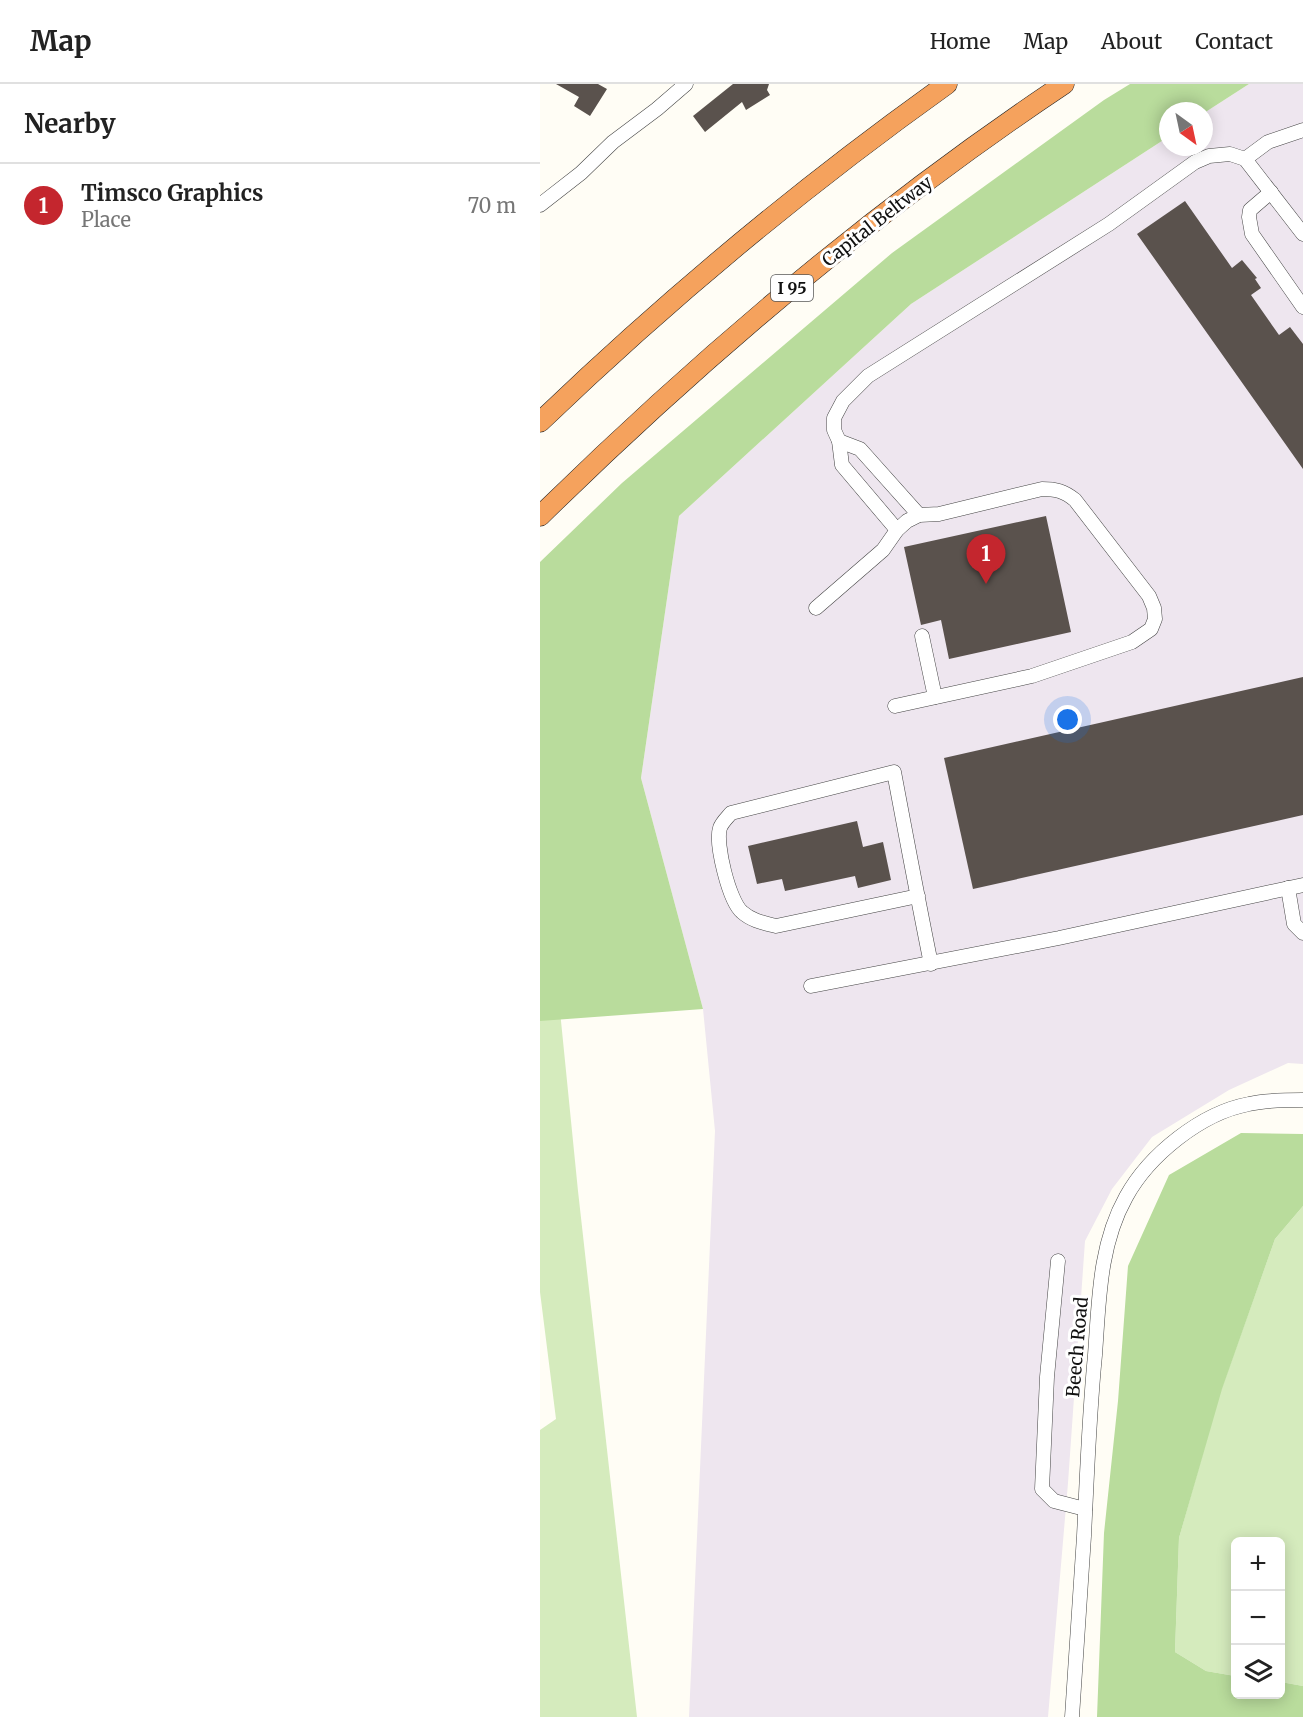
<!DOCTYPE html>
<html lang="en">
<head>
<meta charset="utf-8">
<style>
  body { margin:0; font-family:Merriweather,serif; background:#f6f6f6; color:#222 }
  .controls { position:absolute; right:18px; bottom:18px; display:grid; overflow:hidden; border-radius:9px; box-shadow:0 3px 15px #0003 }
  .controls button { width:54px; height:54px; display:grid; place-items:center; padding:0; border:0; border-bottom:2px solid #e0e0e0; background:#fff; color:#222; font:30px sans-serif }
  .compass { position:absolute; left:619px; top:18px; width:54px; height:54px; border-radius:50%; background:#fff; box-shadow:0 3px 15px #0003; rotate:147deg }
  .you { position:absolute; left:528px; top:636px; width:21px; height:21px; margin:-15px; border:4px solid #fff; border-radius:50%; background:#1a73e8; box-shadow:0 0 0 9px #1a73e833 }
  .badge { display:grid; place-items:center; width:39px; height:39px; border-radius:50%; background:#c4262e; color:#fff; font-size:20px; font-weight:700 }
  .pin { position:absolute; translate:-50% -50px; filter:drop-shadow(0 2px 3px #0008) }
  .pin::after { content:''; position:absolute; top:32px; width:21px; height:18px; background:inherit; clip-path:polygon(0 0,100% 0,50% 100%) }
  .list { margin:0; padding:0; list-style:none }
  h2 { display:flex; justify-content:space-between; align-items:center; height:78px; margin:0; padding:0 24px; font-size:26px }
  h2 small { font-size:20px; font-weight:400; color:#767676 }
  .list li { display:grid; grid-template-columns:39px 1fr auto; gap:18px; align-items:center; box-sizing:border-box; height:84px; padding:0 24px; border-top:2px solid #e0e0e0 }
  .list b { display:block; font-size:22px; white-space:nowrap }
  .list p { margin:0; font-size:20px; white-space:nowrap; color:#767676 }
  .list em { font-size:20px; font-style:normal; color:#767676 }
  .icon { flex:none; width:33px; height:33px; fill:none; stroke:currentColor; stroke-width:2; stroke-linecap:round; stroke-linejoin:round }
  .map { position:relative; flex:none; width:763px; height:1633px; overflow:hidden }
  header { display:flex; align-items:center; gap:36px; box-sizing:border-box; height:84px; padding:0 30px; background:#fff; border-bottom:2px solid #e0e0e0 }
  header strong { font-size:28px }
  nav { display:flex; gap:33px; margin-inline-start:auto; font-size:21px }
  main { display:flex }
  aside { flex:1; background:#fff }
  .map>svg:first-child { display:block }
  .industrial { fill:#eee6ef }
  .green { fill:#d5ebbd }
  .forest { fill:#b9dc9c }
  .building { fill:#5a524d }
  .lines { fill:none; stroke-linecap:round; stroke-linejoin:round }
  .minor-casing { stroke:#444; stroke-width:15 }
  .highway-casing { stroke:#222; stroke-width:21 }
  .minor { stroke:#fff; stroke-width:14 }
  .highway { stroke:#f5a25d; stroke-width:20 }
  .labels { text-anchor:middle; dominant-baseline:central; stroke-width:6; stroke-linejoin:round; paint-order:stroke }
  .shield { fill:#fff; stroke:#585858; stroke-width:1.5 }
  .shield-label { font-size:16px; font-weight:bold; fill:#111 }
  .street-label { font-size:18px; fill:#111; stroke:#fff }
</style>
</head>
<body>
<header>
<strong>Map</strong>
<nav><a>Home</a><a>Map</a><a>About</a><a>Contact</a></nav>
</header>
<main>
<aside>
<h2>Nearby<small></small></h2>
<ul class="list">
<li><span class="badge">1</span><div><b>Timsco Graphics</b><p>Place</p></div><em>70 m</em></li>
</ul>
</aside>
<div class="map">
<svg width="763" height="1633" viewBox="0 0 763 1633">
  <rect width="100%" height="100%" fill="#fffdf5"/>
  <path class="industrial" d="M709,0H763V980L748,979L689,1006L612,1053L572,1105L545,1157L528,1399L508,1633H149L175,1047L163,925L101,694L139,432L371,220L628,53V63H664V29Z"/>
  <g class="green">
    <path d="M0,727L38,1107L97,1633H0V1346L16,1335L0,1208Z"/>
    <path d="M763,1122V1602L741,1598L740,1458H696L695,1592L666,1587L635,1568L639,1454L679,1312L735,1155Z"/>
  </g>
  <g class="forest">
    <path d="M590,0H709L664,29V27H628V53L371,220L139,432L101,694L163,925L0,937V478L82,399L352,169L564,16Z"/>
    <path d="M701,1049L763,1050V1122L735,1155L682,1305L639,1454L635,1568L666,1587L695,1592L696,1610H740L741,1598L763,1602V1633H557L564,1449L578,1317L588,1182L629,1091Z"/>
  </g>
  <g class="building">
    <path d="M16,0H58L67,5L50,32L34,22L39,13Z"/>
    <path d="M193,0H229L227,6L230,11L206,26L202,18L165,48L153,32Z"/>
    <path d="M645,117L692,184L702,176L717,194L715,195L721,204L711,211L739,251L750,243L763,260V385L597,150Z"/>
    <path d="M506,432L531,548L409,575L401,536L381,541L364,463Z"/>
    <path d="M763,593V731L433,805L404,674Z"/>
    <path d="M317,737L323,763L343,758L351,796L318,804L315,792L245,807L242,795L217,800L208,762Z"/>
  </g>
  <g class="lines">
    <defs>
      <g id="minor">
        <path d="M705,75L728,58L763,46"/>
        <path d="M731,108L710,126L709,133L712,150L763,223"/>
        <path d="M0,121L41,89L73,58L117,25L146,0"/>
        <path d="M299,357L320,365L379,431"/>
        <path d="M357,446L302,381L299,357L294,346V334L303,317L328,292L569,140L655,78L669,72L690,70L705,75L763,150"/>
        <path d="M276,524L343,466L357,446L367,437L379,431L399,430L502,405C516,405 524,407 535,416L609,512L614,524L615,535L611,545L592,558L492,592L355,622"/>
        <path d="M382,552L395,613"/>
        <path d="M748,804L754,840L763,849"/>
        <path d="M378,812L236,842C224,839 212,837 202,828C189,817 175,759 180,744C182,738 188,733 191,729L354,688C366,752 378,816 391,880"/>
        <path d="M271,902L519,854L763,801"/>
        <path d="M518,1177L507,1293L502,1405L514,1417L545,1425"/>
        <path d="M532,1633C536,1573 540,1512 544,1452C547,1392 549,1332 555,1271C559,1218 559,1161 586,1113C609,1071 661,1029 709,1020C726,1016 745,1016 763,1016"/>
      </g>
      <g id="highway">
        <path d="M0,338C127,216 264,102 407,0"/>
        <path d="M0,432C162,273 335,126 524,0"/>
      </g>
    </defs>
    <use href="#minor" class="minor-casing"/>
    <use href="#highway" class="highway-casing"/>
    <use href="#minor" class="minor"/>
    <use href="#highway" class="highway"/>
  </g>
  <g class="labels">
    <rect class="shield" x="231" y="191" width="42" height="26" rx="4.5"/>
    <g class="shield-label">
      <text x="252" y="204">I 95</text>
    </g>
    <g class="street-label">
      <text transform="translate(337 137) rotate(-38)">Capital Beltway</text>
      <text transform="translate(537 1263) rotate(-85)">Beech Road</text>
    </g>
  </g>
</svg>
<div class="controls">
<button>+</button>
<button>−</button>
<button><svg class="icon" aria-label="layers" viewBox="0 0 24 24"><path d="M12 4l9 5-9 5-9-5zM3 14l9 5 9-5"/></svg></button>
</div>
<svg class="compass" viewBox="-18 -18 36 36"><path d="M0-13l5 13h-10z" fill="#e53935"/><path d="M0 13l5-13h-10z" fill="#767676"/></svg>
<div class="you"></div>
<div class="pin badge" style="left:446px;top:500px">1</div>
</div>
</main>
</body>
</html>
